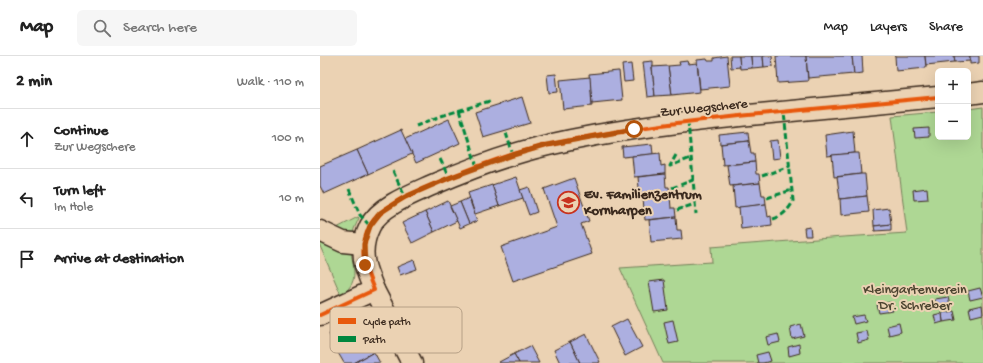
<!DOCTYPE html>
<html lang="en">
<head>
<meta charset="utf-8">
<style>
  body { margin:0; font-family:"Gochi Hand",sans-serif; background:#f6f6f6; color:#222 }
  .controls { position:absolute; right:12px; top:12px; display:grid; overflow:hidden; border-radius:6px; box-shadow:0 4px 16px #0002 }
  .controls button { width:36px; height:36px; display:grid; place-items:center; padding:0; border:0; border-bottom:1px solid #e0e0e0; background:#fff; color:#222; font:20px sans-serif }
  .stop { position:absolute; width:12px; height:12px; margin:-9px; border:3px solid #b45309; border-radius:50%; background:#fff }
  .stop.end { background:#b45309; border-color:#fff; box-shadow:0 1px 4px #0008 }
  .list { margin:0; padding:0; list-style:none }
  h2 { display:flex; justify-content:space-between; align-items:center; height:52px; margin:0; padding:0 16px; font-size:17px }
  h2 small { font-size:13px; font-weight:400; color:#767676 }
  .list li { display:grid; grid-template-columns:26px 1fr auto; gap:12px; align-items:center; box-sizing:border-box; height:60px; padding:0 16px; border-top:1px solid #e0e0e0 }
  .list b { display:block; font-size:15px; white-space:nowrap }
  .list p { margin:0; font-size:13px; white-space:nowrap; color:#767676 }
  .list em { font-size:13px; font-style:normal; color:#767676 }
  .icon { flex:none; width:22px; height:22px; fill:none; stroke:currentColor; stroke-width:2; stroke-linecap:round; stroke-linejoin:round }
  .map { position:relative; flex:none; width:663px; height:307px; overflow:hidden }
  header { display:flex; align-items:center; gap:24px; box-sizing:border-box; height:56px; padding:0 20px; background:#fff; border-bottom:1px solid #e0e0e0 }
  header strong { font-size:19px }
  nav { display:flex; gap:22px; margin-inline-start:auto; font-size:14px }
  .search { width:280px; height:36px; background:#f6f6f6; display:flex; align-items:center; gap:10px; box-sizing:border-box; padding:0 14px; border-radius:6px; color:#767676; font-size:15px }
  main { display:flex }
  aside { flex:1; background:#fff }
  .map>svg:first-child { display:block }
  .green { fill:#aed794; stroke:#748059 }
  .building { fill:#acafe0; stroke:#3b2a1e }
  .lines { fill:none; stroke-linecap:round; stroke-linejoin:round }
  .street-casing { stroke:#3b2a1e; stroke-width:23 }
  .street { stroke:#ebd2b3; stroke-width:20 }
  .quiet { stroke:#00873e; stroke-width:3; stroke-dasharray:6 3; stroke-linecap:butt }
  .cycleway-casing { stroke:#ebd2b3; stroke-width:6 }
  .cycleway { stroke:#e8590c; stroke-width:4 }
  .route { stroke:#b45309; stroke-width:5 }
  .labels { text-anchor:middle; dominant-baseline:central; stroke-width:4; stroke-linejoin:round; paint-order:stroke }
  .street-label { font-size:14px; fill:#3b2a1e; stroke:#ebd2b3 }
  .poi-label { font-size:14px; font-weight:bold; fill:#3b2a1e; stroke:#ebd2b3; text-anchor:start }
  .park-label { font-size:14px; fill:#4c4430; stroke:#ebd2b3 }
  .key { fill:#ebd2b3; stroke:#b6a086; stroke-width:1 }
  .key-label { font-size:11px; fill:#3b2a1e }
</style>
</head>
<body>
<header>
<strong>Map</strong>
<div class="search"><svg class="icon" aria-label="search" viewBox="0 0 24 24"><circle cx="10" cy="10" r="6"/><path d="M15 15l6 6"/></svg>Search here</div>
<nav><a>Map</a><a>Layers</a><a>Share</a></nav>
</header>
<main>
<aside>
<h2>2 min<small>Walk · 110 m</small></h2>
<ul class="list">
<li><svg class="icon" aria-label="ahead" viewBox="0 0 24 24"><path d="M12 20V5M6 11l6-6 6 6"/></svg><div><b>Continue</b><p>Zur Wegschere</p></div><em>100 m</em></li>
<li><svg class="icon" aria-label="left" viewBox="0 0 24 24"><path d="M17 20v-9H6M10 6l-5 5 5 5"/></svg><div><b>Turn left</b><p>Im Hole</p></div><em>10 m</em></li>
<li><svg class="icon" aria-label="arrive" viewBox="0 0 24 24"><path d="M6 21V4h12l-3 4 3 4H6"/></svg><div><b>Arrive at destination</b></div></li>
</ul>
</aside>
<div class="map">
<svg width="663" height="307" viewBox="0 0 663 307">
  <rect width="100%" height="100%" fill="#ebd2b3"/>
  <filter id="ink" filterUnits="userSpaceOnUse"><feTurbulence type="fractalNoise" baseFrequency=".025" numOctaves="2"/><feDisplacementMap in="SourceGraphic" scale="8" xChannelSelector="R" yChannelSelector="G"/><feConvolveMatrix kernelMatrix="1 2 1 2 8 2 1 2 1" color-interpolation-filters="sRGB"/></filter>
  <g filter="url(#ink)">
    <g class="green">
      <path d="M663,51V307H343L300,212L392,206L391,191L523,181L587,177L572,60L618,56V81H648V53Z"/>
      <path d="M38,161L39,162L34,173L33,179L11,175Z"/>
      <path d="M0,182L31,196C34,214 39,227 21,239L0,190Z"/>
    </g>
    <g class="building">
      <path d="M407,0L410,30L380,33L377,4L387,3L388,5H394V2Z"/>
      <path d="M410,0H419L420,11L411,12Z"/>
      <path d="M419,0H431L432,12L420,13Z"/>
      <path d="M431,0H443L444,11L432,12Z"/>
      <path d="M443,0H452L453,10L444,11Z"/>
      <path d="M456,0H486L488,25L458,27Z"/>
      <path d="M486,0H532L534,18L488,22Z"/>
      <path d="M532,0H542L543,17L534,18Z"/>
      <path d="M575,0H605L606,12L576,15Z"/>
      <path d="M605,0H634L635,6L606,9Z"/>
      <path d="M634,0H650V5L635,6Z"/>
      <path d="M650,0H659V7L650,8Z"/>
      <path d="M333,5V11H332L335,40L327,41L323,6Z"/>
      <path d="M367,5L368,8L377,7L380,36L352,39L348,10L360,9L359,6Z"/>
      <path d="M311,8L313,25L304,26L302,9Z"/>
      <path d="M348,10L352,39L335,40L332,11Z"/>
      <path d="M298,15H299L302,44L272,47L269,18Z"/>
      <path d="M236,18L238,36L229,37L227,19Z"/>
      <path d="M270,21L272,50L243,53L240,24Z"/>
      <path d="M202,41L210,67L163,81L155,56Z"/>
      <path d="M129,63L140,87L96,107L85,83Z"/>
      <path d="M609,72V81L595,82L594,73Z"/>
      <path d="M81,74L92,98L48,118L37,94Z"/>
      <path d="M533,75L535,97L507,100L505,79Z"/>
      <path d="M428,76L429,85L400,88L399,79Z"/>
      <path d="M458,84L460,102L452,103L450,85Z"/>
      <path d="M429,85L431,97H434L435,106L403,109L401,88Z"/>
      <path d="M332,88L333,98L303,101L302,91Z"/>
      <path d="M37,94L48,118L4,138L0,130V110Z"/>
      <path d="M340,97L341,110L345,109V118L314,121L312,100Z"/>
      <path d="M535,97H539L541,118L514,121L512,99Z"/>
      <path d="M435,106L436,118H439L440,127L410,130L407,109Z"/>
      <path d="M345,118L346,131H349L350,140L320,142L318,121Z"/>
      <path d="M541,118H545L547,140L520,143L517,121Z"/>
      <path d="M196,121L203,142L179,150L172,129Z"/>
      <path d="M254,122L269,165L261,168L272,198L193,225L181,191L237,171L224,133Z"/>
      <path d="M440,127L442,139H445L446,148L415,152L413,130Z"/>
      <path d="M172,129L179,150L155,158L148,137Z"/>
      <path d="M209,131L217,156L209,159L200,134Z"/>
      <path d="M607,132L608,143L594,144L593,134Z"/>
      <path d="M350,140L351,152H355L356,161L325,164L323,142Z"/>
      <path d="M547,140L549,156L521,159L520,143Z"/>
      <path d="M149,142L157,165L149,168L140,146Z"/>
      <path d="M128,145L137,165L114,176L105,156Z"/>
      <path d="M140,146L149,168L140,172L130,150Z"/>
      <path d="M446,148L448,161L451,160L452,169L421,173L419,151Z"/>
      <path d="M569,152L571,168L554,170L553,154Z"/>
      <path d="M105,156L114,176L92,187L82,167Z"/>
      <path d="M356,161L357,174H361L362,183L331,186L329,164Z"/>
      <path d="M571,168V174L555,175L554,170Z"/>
      <path d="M490,171L491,180H485L484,172Z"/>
      <path d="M94,204L97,213L80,219L77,211Z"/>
      <path d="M344,224L348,254L334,256L329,226Z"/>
      <path d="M660,232L663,241L650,244L648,235Z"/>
      <path d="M628,241L630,250L616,253L615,243Z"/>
      <path d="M571,246L573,255L559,257L557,249Z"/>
      <path d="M662,249L663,258L651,261L649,252Z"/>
      <path d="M634,255L636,264L623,266L622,257Z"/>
      <path d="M622,257L623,266L616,268L614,259Z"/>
      <path d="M544,259L546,265L534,268L532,261Z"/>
      <path d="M307,263L322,291L305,300L291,271Z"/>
      <path d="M37,264L45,280L17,295L9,278Z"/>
      <path d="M353,264L358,286L349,288L344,266Z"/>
      <path d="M579,267L581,276L569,279L567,270Z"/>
      <path d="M481,268L484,280L472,283L470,271Z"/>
      <path d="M547,275L549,284L538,287L536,277Z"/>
      <path d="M266,278L280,306L278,307H260L250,286Z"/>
      <path d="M458,278L460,286L448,289L446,281Z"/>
      <path d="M45,280L54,296L34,307H24L17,295Z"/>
      <path d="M250,286L260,307H240L234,294Z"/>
      <path d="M479,288L480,297L469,300L468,291Z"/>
      <path d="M210,290L219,307H199L194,298Z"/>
      <path d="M54,296L60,307H34Z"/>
      <path d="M448,296L451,305L443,307H438L436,299Z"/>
      <path d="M194,298L199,307H179V306Z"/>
    </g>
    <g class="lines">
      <defs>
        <g id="street">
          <path d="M648,38L663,36"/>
          <path d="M0,175L23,186L43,188"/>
          <path d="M54,234L92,307"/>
          <path d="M0,259L54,234C51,226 47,217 45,209C42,196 44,182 50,170C60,150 92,138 112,129C149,113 189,98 228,89C297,73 369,65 440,58C499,52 559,47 618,41"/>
        </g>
      </defs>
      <use href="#street" class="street-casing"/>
      <use href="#street" class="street"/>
      <g class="quiet">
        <path d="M139,54L157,111"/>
        <path d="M368,65L376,158"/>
        <path d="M96,70L121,60L170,45"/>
        <path d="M186,77L193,99"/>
        <path d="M356,99L350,110L371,102"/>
        <path d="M120,103L129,122"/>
        <path d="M73,115L85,141"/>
        <path d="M442,120L470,110"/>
        <path d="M352,132L373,124"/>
        <path d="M29,133L40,159L50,170"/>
        <path d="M447,142L472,134"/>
        <path d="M357,154L375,148"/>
        <path d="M453,163C461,161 470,153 473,145L464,56"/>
      </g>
      <defs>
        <path id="cycleway" d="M0,259L54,234C51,226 47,217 45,209C42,196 44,182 50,170C60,150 92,138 112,129C149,113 189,98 228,89C297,73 369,65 440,58C499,52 559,47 618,41"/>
      </defs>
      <use href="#cycleway" class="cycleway-casing"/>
      <use href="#cycleway" class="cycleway"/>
    </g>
  </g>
  <g class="lines" filter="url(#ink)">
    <path class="route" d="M45,209L44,188L50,170L60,157L85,141L129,122L193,99L227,89L314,73"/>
  </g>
  <defs>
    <symbol id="school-ring" viewBox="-11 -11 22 22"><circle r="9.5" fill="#ebd2b3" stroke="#c8321e" stroke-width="1.5"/><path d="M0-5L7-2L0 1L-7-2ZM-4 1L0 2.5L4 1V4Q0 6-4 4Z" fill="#c8321e"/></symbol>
  </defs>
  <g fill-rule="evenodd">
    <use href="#school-ring" x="236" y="134" width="25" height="25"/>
  </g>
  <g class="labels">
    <g class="street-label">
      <text transform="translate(384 53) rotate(-6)">Zur Wegschere</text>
    </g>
    <g class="poi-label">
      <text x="264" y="139">Ev. Familienzentrum<tspan x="264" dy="16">Kornharpen</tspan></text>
    </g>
    <g class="park-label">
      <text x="595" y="234">Kleingartenverein<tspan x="595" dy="16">Dr. Schreber</tspan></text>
    </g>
  </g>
  <rect x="10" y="251" width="132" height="46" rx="6" class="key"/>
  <rect x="18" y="262" width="18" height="6" fill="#e8590c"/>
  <rect x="18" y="280" width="18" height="6" fill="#00873e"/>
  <g class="key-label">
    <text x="43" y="269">Cycle path</text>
    <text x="43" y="287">Path</text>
  </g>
</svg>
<div class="controls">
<button>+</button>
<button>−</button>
</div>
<div class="stop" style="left:314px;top:73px"></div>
<div class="stop end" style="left:45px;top:209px"></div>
</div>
</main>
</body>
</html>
